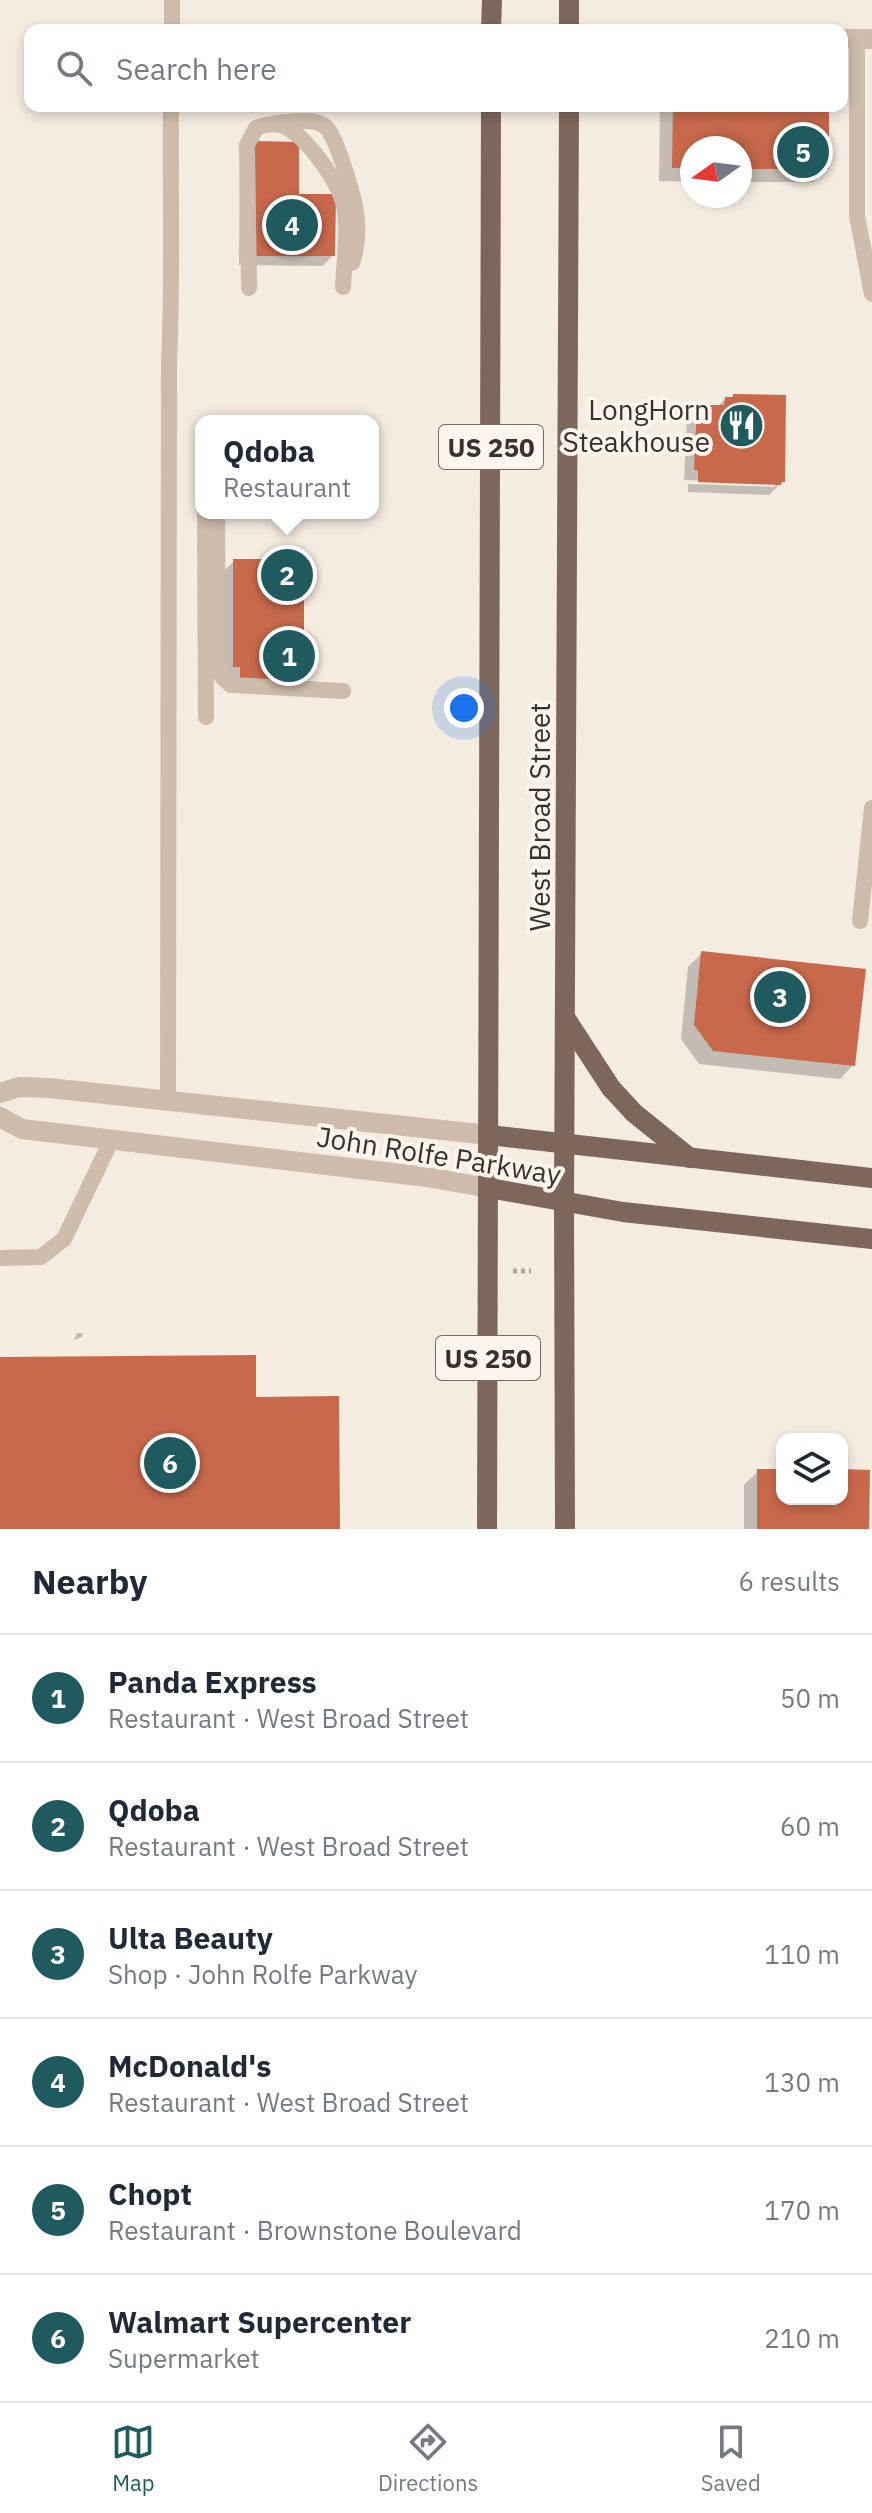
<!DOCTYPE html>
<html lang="en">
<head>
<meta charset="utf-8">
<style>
  body { margin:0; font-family:"IBM Plex Sans",sans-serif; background:#f2f2f3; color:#1f2937 }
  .controls { position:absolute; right:24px; bottom:24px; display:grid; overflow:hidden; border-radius:16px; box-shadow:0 4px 12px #0003 }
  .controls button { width:72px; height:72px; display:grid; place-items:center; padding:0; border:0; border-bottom:2px solid #e0e1e3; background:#fff; color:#1f2937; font:40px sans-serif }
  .compass { position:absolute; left:680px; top:136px; width:72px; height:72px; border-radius:50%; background:#fff; box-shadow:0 4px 12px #0003; rotate:256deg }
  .you { position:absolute; left:464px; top:708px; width:28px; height:28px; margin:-20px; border:6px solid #fff; border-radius:50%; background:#1a73e8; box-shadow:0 0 0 12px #1a73e833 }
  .badge { display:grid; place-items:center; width:52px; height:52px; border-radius:50%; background:#1f5a5e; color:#fff; font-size:26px; font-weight:700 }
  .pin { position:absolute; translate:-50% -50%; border:4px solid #fff; box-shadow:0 2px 8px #0006 }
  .popup { position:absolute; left:195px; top:415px; width:184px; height:104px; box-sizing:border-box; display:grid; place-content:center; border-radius:16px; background:#fff; filter:drop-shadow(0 2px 6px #0005); font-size:26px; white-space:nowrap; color:#747a83 }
  .popup b { font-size:30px; color:#1f2937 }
  .popup::after { content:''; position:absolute; left:50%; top:100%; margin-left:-16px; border:16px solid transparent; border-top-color:#fff }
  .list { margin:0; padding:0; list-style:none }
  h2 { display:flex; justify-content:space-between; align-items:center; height:104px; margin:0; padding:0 32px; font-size:34px }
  h2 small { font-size:26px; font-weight:400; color:#747a83 }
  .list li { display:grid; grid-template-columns:52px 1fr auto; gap:24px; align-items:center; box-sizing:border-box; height:128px; padding:0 32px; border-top:2px solid #e0e1e3 }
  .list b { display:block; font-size:30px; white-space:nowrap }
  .list p { margin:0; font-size:26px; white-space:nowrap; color:#747a83 }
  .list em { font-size:26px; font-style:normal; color:#747a83 }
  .icon { flex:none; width:44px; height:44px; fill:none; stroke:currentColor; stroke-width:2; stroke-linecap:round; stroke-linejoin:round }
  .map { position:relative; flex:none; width:872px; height:1529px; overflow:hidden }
  .search { position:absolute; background:#fff; box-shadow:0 4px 12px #0003; left:24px; right:24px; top:24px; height:88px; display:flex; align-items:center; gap:20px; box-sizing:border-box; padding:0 28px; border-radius:16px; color:#747a83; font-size:30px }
  .sheet { height:872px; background:#fff }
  nav { display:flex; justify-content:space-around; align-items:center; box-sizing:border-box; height:112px; border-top:2px solid #e0e1e3; background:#fff; font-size:22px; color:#747a83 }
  nav a { display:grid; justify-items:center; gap:4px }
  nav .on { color:#1f5a5e }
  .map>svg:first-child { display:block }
  .shadow { fill:#0003 }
  .building { fill:#c8694b }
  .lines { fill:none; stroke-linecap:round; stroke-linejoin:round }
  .path { stroke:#b9a596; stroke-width:5; stroke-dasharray:4 4; stroke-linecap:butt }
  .lane { stroke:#cdbbac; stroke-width:16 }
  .street { stroke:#cdbbac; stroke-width:20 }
  .primary { stroke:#7d675c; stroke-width:20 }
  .labels { text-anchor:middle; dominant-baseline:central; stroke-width:8; stroke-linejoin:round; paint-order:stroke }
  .shield { fill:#fbf5ee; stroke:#756b66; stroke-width:2 }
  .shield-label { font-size:26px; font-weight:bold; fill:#3b302b }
  .poi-label { font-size:28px; fill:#3b302b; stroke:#fbf5ee; text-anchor:end }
  .street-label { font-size:28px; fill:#3b302b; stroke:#fbf5ee }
</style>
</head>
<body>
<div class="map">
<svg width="872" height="1529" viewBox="0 0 872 1529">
  <rect width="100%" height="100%" fill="#f4ebe1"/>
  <g class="shadow">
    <path d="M660,106H827V168L813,182H740V148H692V182L659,181Z"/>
    <path d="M240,154L297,196L333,255L323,266L239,265Z"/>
    <path d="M734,396L783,481L769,495L688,492V484L775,487V483L684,480L687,418L698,407H717L725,399Z"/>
    <path d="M234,561L302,678L291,689L223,677V572Z"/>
    <path d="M702,953L853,1065L840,1079L699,1064L681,1039L688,967Z"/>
    <path d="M77,1333H83L82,1337L74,1340Z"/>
    <path d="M758,1471H782V1499H842V1471L867,1529H744V1485Z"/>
  </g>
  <g class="building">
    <path d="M673,106H829V169H740V148H692V168H672Z"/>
    <path d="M250,141L299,142V194H336L335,256H249Z"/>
    <path d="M733,394L786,395L785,482H782L781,485L698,482V470H694L697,405H724L725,397H733Z"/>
    <path d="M233,559H304V679L279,682V679H240V667H233Z"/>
    <path d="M701,951L866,969L855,1066L713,1051L694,1025Z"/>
    <path d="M256,1355V1397L339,1396L340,1529H0V1357Z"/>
    <path d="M757,1469H782V1499H842V1469L870,1470L869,1529H757Z"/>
  </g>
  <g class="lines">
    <path class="path" d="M513,1271H531"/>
    <g class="lane">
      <path d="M172,30V0"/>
      <path d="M857,39V216L872,294"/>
      <path d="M277,123C291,122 314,117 326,127C333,134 336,146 340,155C352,190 365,226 352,263"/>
      <path d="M249,288L247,145L256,128C266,124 276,122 286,127C308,139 339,182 344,206C349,229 344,263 343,287"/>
      <path d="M205,513L206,717"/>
      <path d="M217,513L218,664L222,677L231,685L343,691"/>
      <path d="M860,921L872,808"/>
      <path d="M168,1100L169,363C173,277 170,192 171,106"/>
      <path d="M0,1258L41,1257L64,1239L111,1141"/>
    </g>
    <g class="street">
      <path d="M842,39H872"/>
      <path d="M0,1093L19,1087L49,1088L489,1135"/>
      <path d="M0,1117L22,1129L427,1177L489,1188"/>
    </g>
    <g class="primary">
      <path d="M491,30L492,0"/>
      <path d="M569,30V0"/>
      <path d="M566,1019L611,1088L634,1113L690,1158"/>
      <path d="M489,1135L872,1178"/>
      <path d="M489,1188L623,1212L872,1239"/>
      <path d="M487,1529L491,106"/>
      <path d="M565,1529L564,1203L569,106"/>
    </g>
  </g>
  <defs>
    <symbol id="restaurant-disc" viewBox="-11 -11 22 22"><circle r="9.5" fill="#1f5a5e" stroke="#fbf5ee"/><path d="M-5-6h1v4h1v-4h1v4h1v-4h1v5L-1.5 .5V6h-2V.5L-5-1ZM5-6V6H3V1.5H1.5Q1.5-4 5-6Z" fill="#fff"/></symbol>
  </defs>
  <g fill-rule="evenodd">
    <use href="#restaurant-disc" x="716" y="400" width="51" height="51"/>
  </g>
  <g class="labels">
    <g class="shield">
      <rect x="439" y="425" width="104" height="44" rx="6"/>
      <rect x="436" y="1336" width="104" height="44" rx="6"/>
    </g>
    <g class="shield-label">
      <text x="491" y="447">US 250</text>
      <text x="488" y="1358">US 250</text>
    </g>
    <g class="poi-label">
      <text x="710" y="409">LongHorn<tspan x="710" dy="32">Steakhouse</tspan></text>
    </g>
    <g class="street-label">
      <text transform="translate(539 817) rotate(-90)">West Broad Street</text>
      <text transform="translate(439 1155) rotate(9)">John Rolfe Parkway</text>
    </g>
  </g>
</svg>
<div class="controls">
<button><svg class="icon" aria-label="layers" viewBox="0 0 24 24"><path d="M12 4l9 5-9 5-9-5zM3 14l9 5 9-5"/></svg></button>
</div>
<svg class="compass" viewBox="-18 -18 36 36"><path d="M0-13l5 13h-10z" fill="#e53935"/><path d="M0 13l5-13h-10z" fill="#747a83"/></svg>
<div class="you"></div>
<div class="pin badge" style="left:289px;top:656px">1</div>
<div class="pin badge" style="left:287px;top:575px">2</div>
<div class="popup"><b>Qdoba</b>Restaurant</div>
<div class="pin badge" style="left:780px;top:997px">3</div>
<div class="pin badge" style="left:292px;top:225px">4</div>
<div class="pin badge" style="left:803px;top:152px">5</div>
<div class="pin badge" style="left:170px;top:1463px">6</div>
<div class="search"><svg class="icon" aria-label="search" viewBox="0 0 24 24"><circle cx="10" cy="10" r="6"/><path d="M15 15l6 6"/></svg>Search here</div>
</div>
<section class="sheet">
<h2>Nearby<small>6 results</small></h2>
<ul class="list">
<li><span class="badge">1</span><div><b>Panda Express</b><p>Restaurant · West Broad Street</p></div><em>50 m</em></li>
<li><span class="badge">2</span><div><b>Qdoba</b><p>Restaurant · West Broad Street</p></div><em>60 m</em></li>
<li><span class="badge">3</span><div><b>Ulta Beauty</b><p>Shop · John Rolfe Parkway</p></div><em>110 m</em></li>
<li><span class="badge">4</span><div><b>McDonald's</b><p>Restaurant · West Broad Street</p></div><em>130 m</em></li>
<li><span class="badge">5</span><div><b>Chopt</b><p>Restaurant · Brownstone Boulevard</p></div><em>170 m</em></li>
<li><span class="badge">6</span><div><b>Walmart Supercenter</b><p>Supermarket</p></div><em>210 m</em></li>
</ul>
</section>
<nav>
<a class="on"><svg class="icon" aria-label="map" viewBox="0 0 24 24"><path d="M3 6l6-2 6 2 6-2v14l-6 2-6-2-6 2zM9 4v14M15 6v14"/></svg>Map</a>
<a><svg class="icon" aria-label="directions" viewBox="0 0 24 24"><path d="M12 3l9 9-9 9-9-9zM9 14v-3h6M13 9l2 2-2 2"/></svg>Directions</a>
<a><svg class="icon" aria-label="saved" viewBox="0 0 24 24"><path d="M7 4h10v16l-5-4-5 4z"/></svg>Saved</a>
</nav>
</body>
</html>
